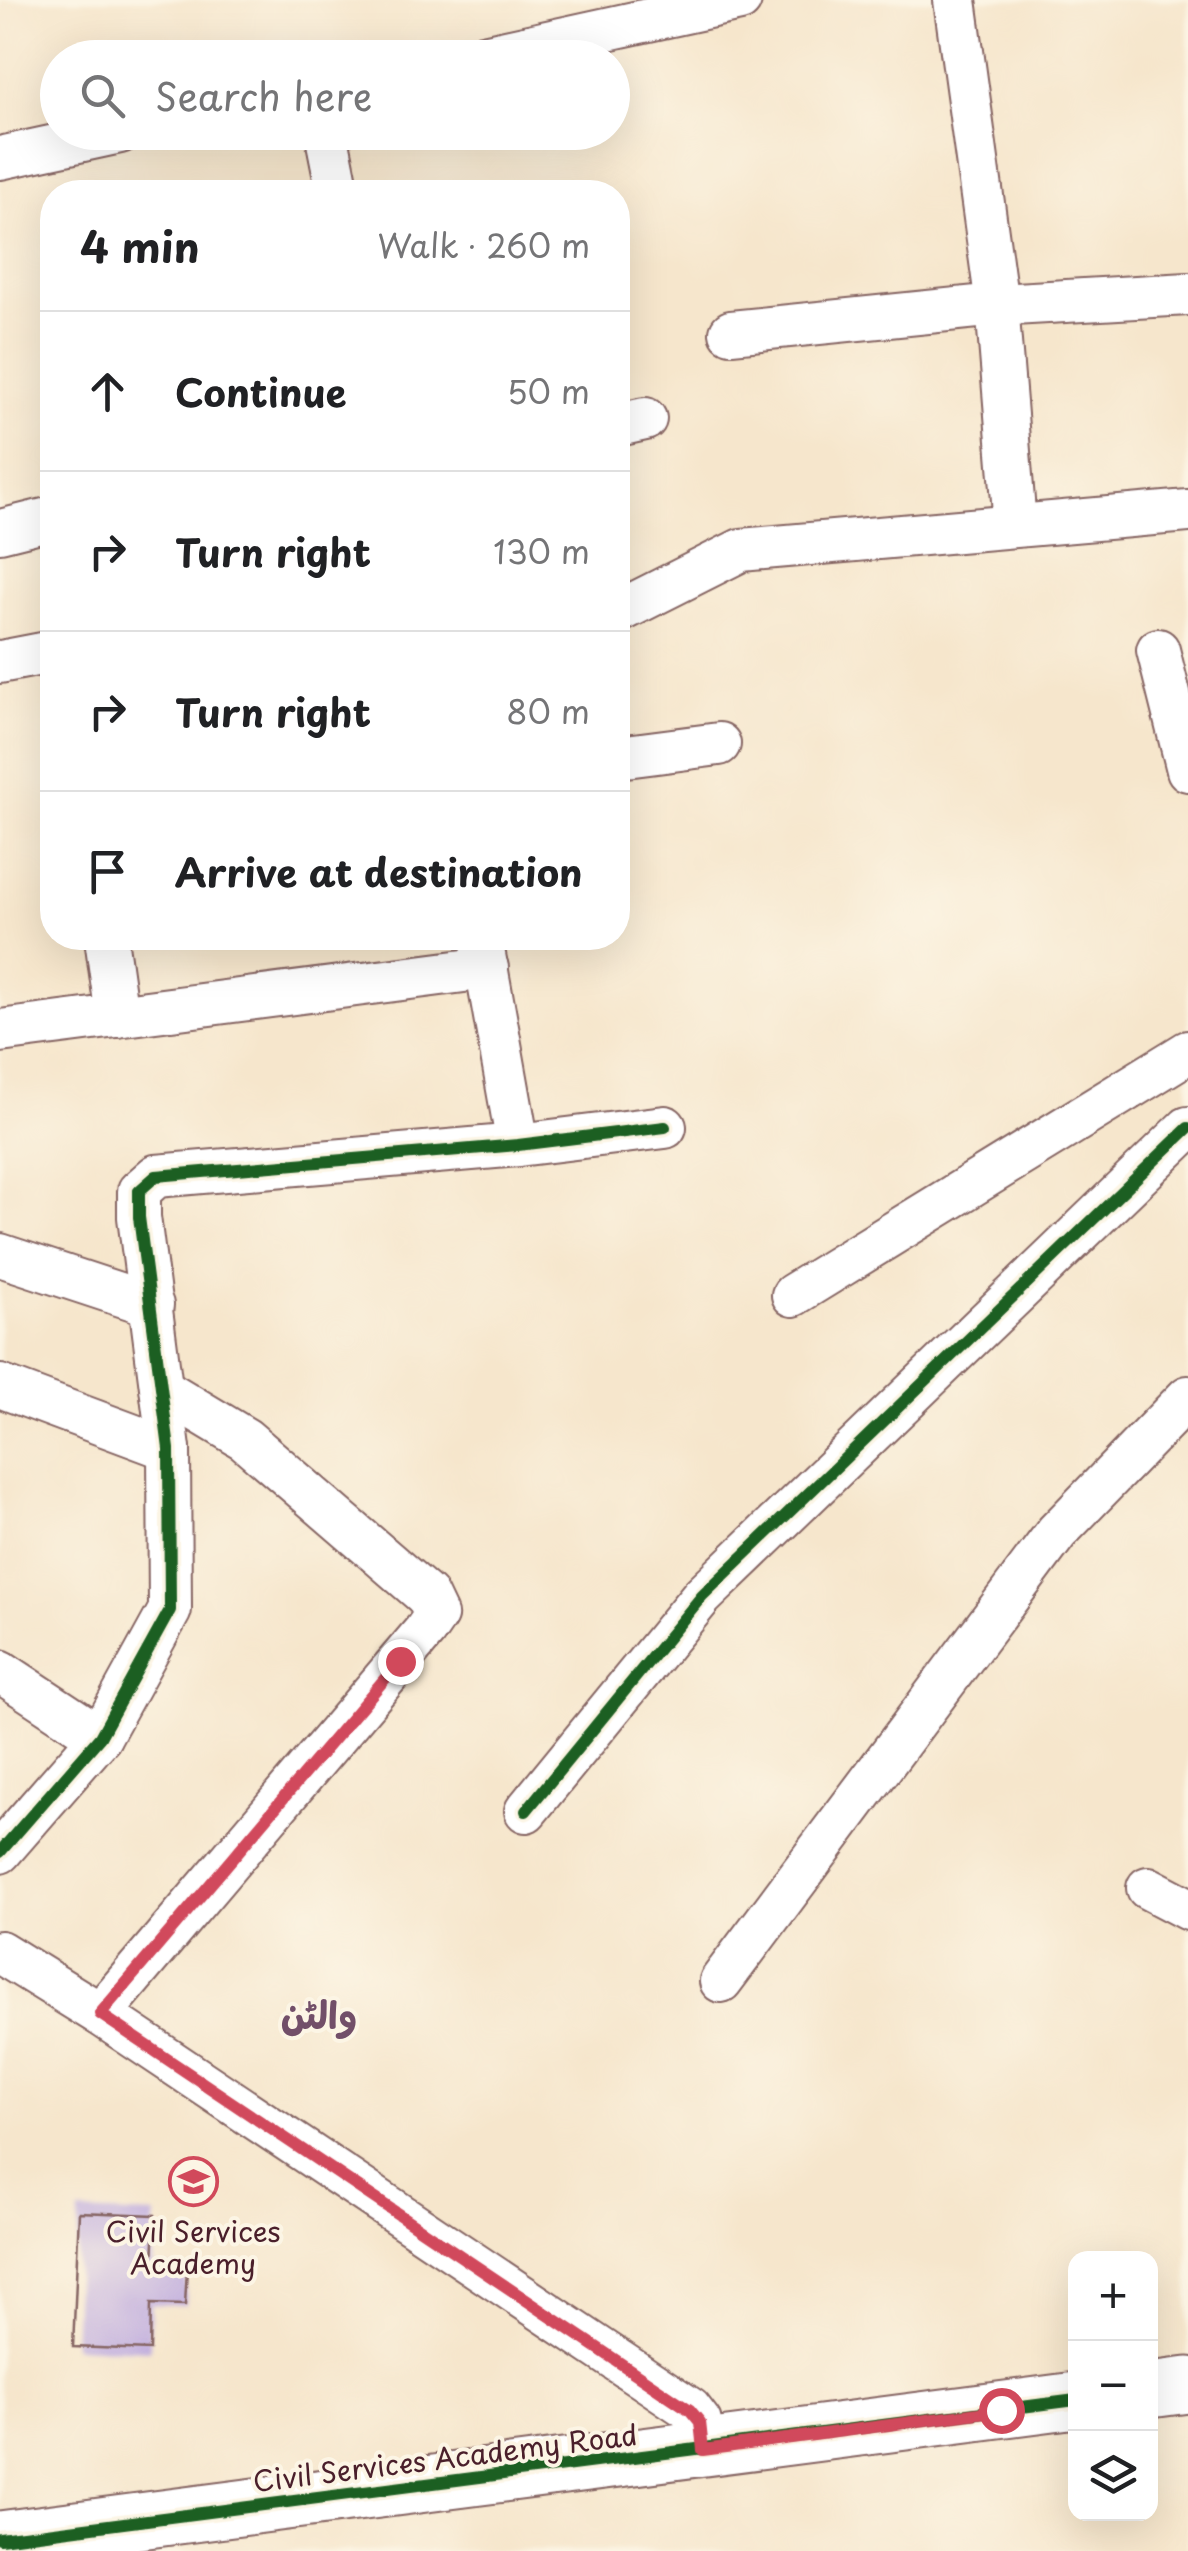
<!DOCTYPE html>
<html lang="en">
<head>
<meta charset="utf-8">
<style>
  body { margin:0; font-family:"Playpen Sans","Playpen Sans Arabic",sans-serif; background:#f2f2f2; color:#202124 }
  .controls { position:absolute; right:30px; bottom:30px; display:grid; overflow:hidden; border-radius:20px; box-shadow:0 10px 40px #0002 }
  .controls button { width:90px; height:90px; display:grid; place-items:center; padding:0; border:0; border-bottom:2px solid #e0e0e0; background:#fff; color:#202124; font:50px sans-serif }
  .stop { position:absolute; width:30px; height:30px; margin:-22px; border:8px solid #d1495b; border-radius:50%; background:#fff }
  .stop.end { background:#d1495b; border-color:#fff; box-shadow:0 2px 10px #0008 }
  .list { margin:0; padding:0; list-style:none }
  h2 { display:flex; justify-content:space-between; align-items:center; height:130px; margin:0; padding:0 40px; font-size:42px }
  h2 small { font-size:32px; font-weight:400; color:#757577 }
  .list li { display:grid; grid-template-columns:65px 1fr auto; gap:30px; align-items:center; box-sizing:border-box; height:160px; padding:0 40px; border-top:2px solid #e0e0e0 }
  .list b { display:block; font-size:38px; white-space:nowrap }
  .list em { font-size:32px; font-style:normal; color:#757577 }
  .icon { flex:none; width:55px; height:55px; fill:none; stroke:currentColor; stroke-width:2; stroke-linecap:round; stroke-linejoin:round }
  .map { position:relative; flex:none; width:1188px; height:2551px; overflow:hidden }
  .search { position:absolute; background:#fff; box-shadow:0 10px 40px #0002; left:40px; top:40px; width:590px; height:110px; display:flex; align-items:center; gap:25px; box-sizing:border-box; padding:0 35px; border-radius:55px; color:#757577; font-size:38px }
  .panel { position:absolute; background:#fff; box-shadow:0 10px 40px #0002; left:40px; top:180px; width:590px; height:770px; border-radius:40px }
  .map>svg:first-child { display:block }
  .building { fill:#bca8dd }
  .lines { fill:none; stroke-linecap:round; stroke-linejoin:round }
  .street-casing { stroke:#866563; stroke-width:46 }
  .secondary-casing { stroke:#866563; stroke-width:59 }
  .street { stroke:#fff; stroke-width:42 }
  .secondary { stroke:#fff; stroke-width:55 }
  .cycleway-casing { stroke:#fcf5e5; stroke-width:19 }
  .cycleway { stroke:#1b5e20; stroke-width:12 }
  .route { stroke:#d1495b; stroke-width:12 }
  .labels { text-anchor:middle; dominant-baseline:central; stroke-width:8; stroke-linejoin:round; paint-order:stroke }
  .poi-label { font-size:28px; fill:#4a1f2b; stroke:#fcf5e5 }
  .street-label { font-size:28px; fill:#4a1f2b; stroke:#fcf5e5 }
  .district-label { font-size:38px; font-weight:bold; fill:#724f69; stroke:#fcf5e5 }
</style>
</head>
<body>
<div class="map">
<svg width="1188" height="2551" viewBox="0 0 1188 2551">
  <rect width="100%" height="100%" fill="#fcf5e5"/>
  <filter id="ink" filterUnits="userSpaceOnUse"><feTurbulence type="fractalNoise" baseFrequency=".01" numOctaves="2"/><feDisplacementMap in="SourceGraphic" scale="20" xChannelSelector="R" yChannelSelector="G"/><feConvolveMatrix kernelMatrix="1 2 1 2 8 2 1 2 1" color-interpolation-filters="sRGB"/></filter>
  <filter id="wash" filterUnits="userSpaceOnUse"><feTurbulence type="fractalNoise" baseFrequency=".0048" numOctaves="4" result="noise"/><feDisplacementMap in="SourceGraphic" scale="40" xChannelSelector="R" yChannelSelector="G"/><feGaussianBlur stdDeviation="2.25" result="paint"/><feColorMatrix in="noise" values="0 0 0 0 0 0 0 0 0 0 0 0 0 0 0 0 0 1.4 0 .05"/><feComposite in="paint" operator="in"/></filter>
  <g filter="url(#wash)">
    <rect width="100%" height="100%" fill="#f6e6cc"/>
    <g id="blocks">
      <path class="building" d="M79,2212L155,2215L153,2266L187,2268L185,2305L151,2304L150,2350L73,2347Z"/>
    </g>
  </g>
  <g filter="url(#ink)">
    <use href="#blocks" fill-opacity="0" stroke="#866563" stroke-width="2.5"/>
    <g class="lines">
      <defs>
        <g id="street">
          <path d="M955,0L997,305L1015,525"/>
          <path d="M474,58L740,0"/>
          <path d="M326,132L338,192"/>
          <path d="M0,158L120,132"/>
          <path d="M731,332L997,305L1188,294"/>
          <path d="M618,425L645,419"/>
          <path d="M0,531L52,518"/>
          <path d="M618,612L741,550L1188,511"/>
          <path d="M1158,650L1188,770"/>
          <path d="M0,662L52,652"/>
          <path d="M618,757L719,744"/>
          <path d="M106,938L117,1016"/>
          <path d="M481,938L518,1145"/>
          <path d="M0,1031L487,968"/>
          <path d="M0,1255L152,1305"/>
          <path d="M793,1295L1188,1052"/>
          <path d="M0,1386L169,1449"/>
          <path d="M0,1671L100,1737"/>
          <path d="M526,1811L702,1596L1188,1128"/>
          <path d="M0,1852L100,1737L170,1610L169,1449L139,1217V1191L156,1176L518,1145L665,1127"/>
          <path d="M1148,1888L1188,1909"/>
          <path d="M0,1952L100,2014L690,2409L700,2422L703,2450"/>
          <path d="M721,1981L1057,1532L1188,1397"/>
          <path d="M100,2014L425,1631L436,1615L427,1596L245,1439L162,1389"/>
        </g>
        <g id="secondary">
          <path d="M1150,2390L1188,2385"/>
          <path d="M0,2539L1076,2400"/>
        </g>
      </defs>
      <use href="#street" class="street-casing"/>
      <use href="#secondary" class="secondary-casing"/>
      <use href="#street" class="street"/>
      <use href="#secondary" class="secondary"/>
      <defs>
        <g id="cycleway">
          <path d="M526,1811L702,1596L1188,1128"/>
          <path d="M0,1852L100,1737L170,1610L169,1449L139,1217V1191L156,1176L518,1145L665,1127"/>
          <path d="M0,2539L1076,2400"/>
        </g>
      </defs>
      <use href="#cycleway" class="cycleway-casing"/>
      <use href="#cycleway" class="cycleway"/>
    </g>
  </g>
  <g class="lines" filter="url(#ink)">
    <path class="route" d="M400,1661L100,2014L690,2410L700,2422L703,2450L1001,2410"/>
  </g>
  <defs>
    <symbol id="university-ring" viewBox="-11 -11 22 22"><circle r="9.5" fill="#fcf5e5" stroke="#d1495b" stroke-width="1.5"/><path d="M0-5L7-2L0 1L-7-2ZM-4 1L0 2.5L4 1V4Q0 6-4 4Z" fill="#d1495b"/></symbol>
  </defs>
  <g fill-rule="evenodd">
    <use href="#university-ring" x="166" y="2154" width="55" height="55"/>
  </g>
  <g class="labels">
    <g class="poi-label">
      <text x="193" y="2230">Civil Services<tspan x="193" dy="32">Academy</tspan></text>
    </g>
    <g class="street-label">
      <text transform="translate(445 2457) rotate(-7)">Civil Services Academy Road</text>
    </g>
    <g class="district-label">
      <text x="319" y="2013">والٹن</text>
    </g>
  </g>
</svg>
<div class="controls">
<button>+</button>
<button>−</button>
<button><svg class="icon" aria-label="layers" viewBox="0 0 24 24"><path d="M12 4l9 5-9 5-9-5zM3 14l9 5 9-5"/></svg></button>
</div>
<div class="stop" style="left:1001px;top:2410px"></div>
<div class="stop end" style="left:400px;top:1661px"></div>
<div class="search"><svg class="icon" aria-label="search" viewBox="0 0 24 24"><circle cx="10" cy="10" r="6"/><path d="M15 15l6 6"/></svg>Search here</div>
<section class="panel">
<h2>4 min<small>Walk · 260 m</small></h2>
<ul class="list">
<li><svg class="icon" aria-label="ahead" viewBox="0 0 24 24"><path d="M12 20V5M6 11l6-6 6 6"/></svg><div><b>Continue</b></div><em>50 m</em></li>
<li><svg class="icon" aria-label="right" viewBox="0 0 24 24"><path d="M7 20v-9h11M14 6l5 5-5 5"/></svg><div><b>Turn right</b></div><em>130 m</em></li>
<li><svg class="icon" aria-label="right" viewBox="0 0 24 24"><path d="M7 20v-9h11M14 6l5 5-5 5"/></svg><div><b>Turn right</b></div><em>80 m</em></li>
<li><svg class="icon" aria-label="arrive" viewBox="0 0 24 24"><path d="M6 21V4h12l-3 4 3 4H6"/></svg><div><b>Arrive at destination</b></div></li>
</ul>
</section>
</div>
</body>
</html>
